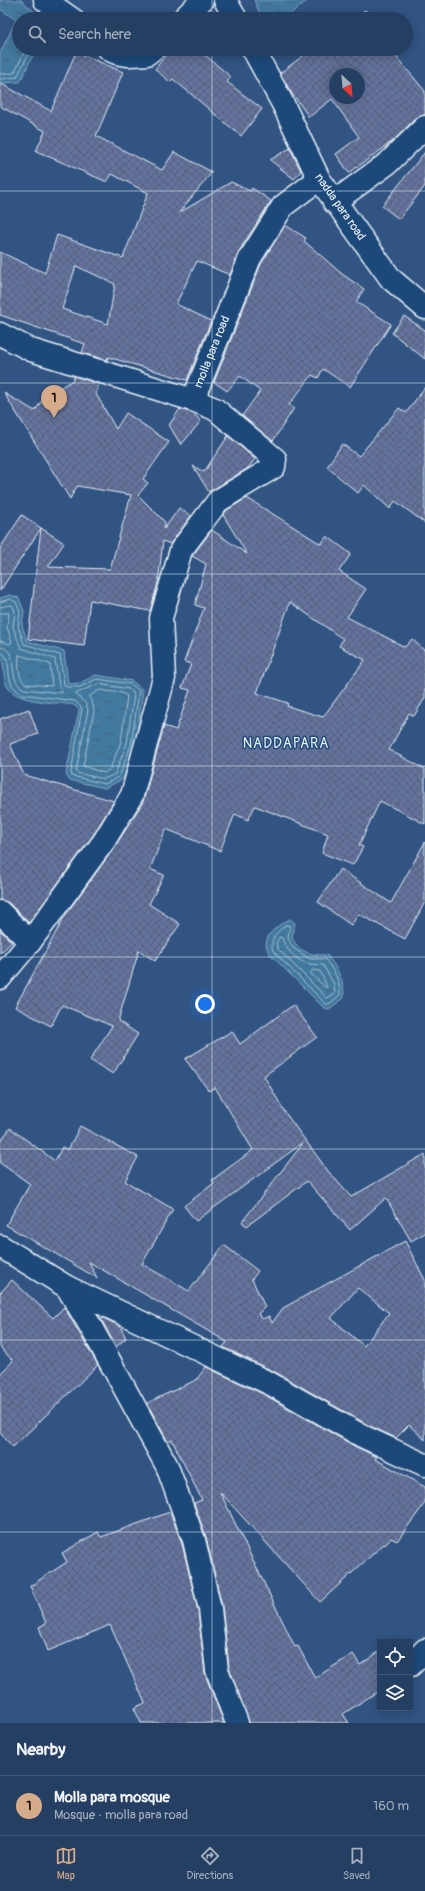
<!DOCTYPE html>
<html lang="en">
<head>
<meta charset="utf-8">
<style>
  body { margin:0; font-family:Pangolin,sans-serif; background:#314a6b; color:#f1f3f6 }
  .controls { position:absolute; right:12px; bottom:12px; display:grid; overflow:hidden; border-radius:0px; box-shadow:0 2px 10px #0003 }
  .controls button { width:36px; height:36px; display:grid; place-items:center; padding:0; border:0; border-bottom:1px solid #425877; background:#253f62; color:#f1f3f6; font:20px sans-serif }
  .compass { position:absolute; left:329px; top:68px; width:36px; height:36px; border-radius:50%; background:#253f62; box-shadow:0 2px 10px #0003; rotate:154deg }
  .you { position:absolute; left:205px; top:1004px; width:14px; height:14px; margin:-10px; border:3px solid #fff; border-radius:50%; background:#1a73e8; box-shadow:0 0 0 6px #1a73e833 }
  .badge { display:grid; place-items:center; width:26px; height:26px; border-radius:50%; background:#d6ab8b; color:#111; font-size:13px; font-weight:700 }
  .pin { position:absolute; translate:-50% -33px; filter:drop-shadow(0 1px 2px #0008) }
  .pin::after { content:''; position:absolute; top:21px; width:14px; height:12px; background:inherit; clip-path:polygon(0 0,100% 0,50% 100%) }
  .list { margin:0; padding:0; list-style:none }
  h2 { display:flex; justify-content:space-between; align-items:center; height:52px; margin:0; padding:0 16px; font-size:17px }
  h2 small { font-size:13px; font-weight:400; color:#a3afbe }
  .list li { display:grid; grid-template-columns:26px 1fr auto; gap:12px; align-items:center; box-sizing:border-box; height:60px; padding:0 16px; border-top:1px solid #425877 }
  .list b { display:block; font-size:15px; white-space:nowrap }
  .list p { margin:0; font-size:13px; white-space:nowrap; color:#a3afbe }
  .list em { font-size:13px; font-style:normal; color:#a3afbe }
  .icon { flex:none; width:22px; height:22px; fill:none; stroke:currentColor; stroke-width:2; stroke-linecap:round; stroke-linejoin:round }
  .map { position:relative; flex:none; width:425px; height:1723px; overflow:hidden }
  .search { position:absolute; background:#253f62; box-shadow:0 2px 10px #0003; left:12px; right:12px; top:12px; height:44px; display:flex; align-items:center; gap:10px; box-sizing:border-box; padding:0 14px; border-radius:22px; color:#a3afbe; font-size:15px }
  .sheet { height:112px; background:#253f62 }
  nav { display:flex; justify-content:space-around; align-items:center; box-sizing:border-box; height:56px; border-top:1px solid #425877; background:#253f62; font-size:11px; color:#a3afbe }
  nav a { display:grid; justify-items:center; gap:2px }
  nav .on { color:#d6ab8b }
  .map>svg:first-child { display:block }
  .water { fill:url(#water-ripples); stroke:#84a9c2 }
  .lines { fill:none; stroke-linecap:round; stroke-linejoin:round }
  .shore { stroke:#a6c1d4; stroke-width:1 }
  .building { fill:url(#building-cross-hatch); stroke:#e8f1f8; fill-rule:evenodd }
  .minor-casing { stroke:#e8f1f8; stroke-width:25 }
  .minor { stroke:#1f4a7a; stroke-width:22 }
  .grid { fill:none; stroke:#e8f1f8; stroke-width:1; stroke-opacity:0.55 }
  .labels { text-anchor:middle; dominant-baseline:central; stroke-width:3; stroke-linejoin:round; paint-order:stroke }
  .street-label { font-size:12px; fill:#e8f1f8; stroke:#1f4a7a }
  .quarter-label { font-size:14px; letter-spacing:1px; fill:#e8f1f8; stroke:#1f4a7a }
</style>
</head>
<body>
<div class="map">
<svg width="425" height="1723" viewBox="0 0 425 1723">
  <defs>
    <pattern id="water-ripples" width="26" height="14" patternUnits="userSpaceOnUse"><rect width="26" height="14" fill="#42799e"/><path d="M2 4q2-2 4 0t4 0M15 11q2-2 4 0t4 0" fill="none" stroke="#446378"/></pattern>
    <pattern id="building-cross-hatch" width="8" height="8" patternUnits="userSpaceOnUse"><rect width="8" height="8" fill="#63739e"/><path d="M0 0l8 8M0 8l8-8" fill="none" stroke="#545e74"/></pattern>
  </defs>
  <rect width="100%" height="100%" fill="#315483"/>
  <filter id="ink" filterUnits="userSpaceOnUse"><feTurbulence type="fractalNoise" baseFrequency=".025" numOctaves="2"/><feDisplacementMap in="SourceGraphic" scale="8" xChannelSelector="R" yChannelSelector="G"/><feConvolveMatrix kernelMatrix="1 2 1 2 8 2 1 2 1" color-interpolation-filters="sRGB"/></filter>
  <g filter="url(#ink)">
    <g class="water">
      <path d="M0,0H21L43,19H19V49H36L20,82L0,83V53L16,20L0,9Z"/>
      <path d="M254,0H308L284,19H262Z"/>
      <path d="M10,595L19,598L24,611L22,625L27,641L64,651L68,684L80,683L96,675L132,681L143,690L135,746L123,779L105,788L69,780L66,774L79,710L74,705C56,702 16,703 7,686C2,675 5,664 0,653V598Z"/>
      <path d="M290,919L295,923L292,938C300,953 311,955 327,955C337,968 345,981 344,998L329,1009L324,1008L269,953C268,951 266,946 266,944C267,932 281,923 290,919Z"/>
    </g>
    <g class="lines">
      <g class="shore">
        <path d="M0,74L14,73L26,49"/>
        <path d="M0,79L17,77L31,49"/>
        <path d="M0,602L10,599L16,602L20,612L18,626L24,644L60,655L64,684L66,687H80L97,679L131,684L139,691L131,745L119,777L105,784L72,776L71,773L82,708L75,701L22,694C2,682 14,670 4,654L0,652"/>
        <path d="M0,607L10,605L13,606L15,612L13,627L21,648L55,659L59,685L62,693L24,689C5,679 21,649 0,647"/>
        <path d="M0,613H9L7,627L12,642L10,644L0,641"/>
        <path d="M19,655L50,664L52,686L26,684C18,679 18,664 19,655Z"/>
        <path d="M98,684L129,689L134,694L127,743L115,774L104,779L77,773L76,771L88,710L86,704L76,694Z"/>
        <path d="M100,690L122,693L127,696L121,742L110,769L104,773L83,766L94,711L93,705L89,697Z"/>
        <path d="M286,925L290,926L288,938L293,948L310,959H325C333,969 341,982 340,995L329,1004H326L273,951C269,939 277,932 286,925Z"/>
        <path d="M280,937L282,938C286,950 297,962 310,964C314,965 319,964 323,965L334,984L335,994L327,998L278,949L276,944Z"/>
        <path d="M313,970L320,971L327,987H325L311,974Z"/>
      </g>
    </g>
    <g class="building">
      <path d="M365,10L372,19H352Z"/>
      <path d="M171,49H198L231,77L227,82L262,109L241,136L173,79L170,82L155,69Z"/>
      <path d="M312,49H394L395,51L393,53L425,91V115L416,118L393,141L349,173L336,154L359,137L332,99L309,117L289,89L280,73ZM335,74H359V98H335Z"/>
      <path d="M76,52L123,72L96,136L162,170L174,152L212,172L179,213L231,182L250,191L252,188L271,201L239,251L230,275L197,261L176,304L211,321L187,380L108,357L107,360L82,353L85,344L0,315V252L45,273L57,235L123,258L148,193L112,174L107,182L36,151L45,131L0,106V83L51,111ZM76,266L115,284L108,324L62,309Z"/>
      <path d="M290,148L301,171L294,179L270,160Z"/>
      <path d="M425,152V186L399,219L382,206Z"/>
      <path d="M285,225L306,238L304,241L342,274L364,289L356,302L391,324L350,387L323,369L318,378L312,375L289,405L294,408L273,441L242,416L260,391L240,376L227,391L214,382L261,264Z"/>
      <path d="M404,316L425,330V359L392,333Z"/>
      <path d="M74,376L99,384L96,394L116,429L126,413L169,442L143,479L148,483L138,495L165,522L164,529L179,508L191,516L170,544L163,541L158,583L150,611L90,600L84,646L28,639L41,528L64,543L48,567L110,569L131,495L77,486L70,499L4,393L35,411L44,397L73,380Z"/>
      <path d="M425,387V523L395,501L390,509L364,485L358,493L327,467L342,444L359,456L399,408L406,413Z"/>
      <path d="M180,409L192,413L201,421L181,445L169,425Z"/>
      <path d="M228,436L255,459L248,468L209,492L193,466L204,472Z"/>
      <path d="M247,498L321,544L327,536L351,554L339,571L366,589L347,617L405,647L412,639L425,651V698L414,716L409,713L389,750L425,769V824L380,801L359,845L363,847L353,865L322,853L328,834L255,806L248,820L235,814L220,851L166,829L150,869L164,875L149,904L180,924L155,961L139,950L118,1021L138,1034L113,1074L90,1060L112,1026L62,1005L51,1026L15,1007L66,914L114,848L143,802L164,726L176,730L190,690L182,688L191,664L184,662L204,608L195,605L206,564L192,556L212,530L247,554L223,515L227,510ZM290,602L343,639L339,646L365,660L323,717L287,706L288,703L257,693Z"/>
      <path d="M22,515L41,528L0,591V548Z"/>
      <path d="M29,709L38,734L10,744L24,775L114,801L94,834L29,923L9,903L0,900V719Z"/>
      <path d="M425,842V902L405,939L359,914L351,925L318,902L340,869L391,903Z"/>
      <path d="M0,930L12,942L0,953Z"/>
      <path d="M293,1005L317,1037L264,1076L286,1114L328,1171L351,1197L425,1154V1233L411,1241L386,1198L350,1230L307,1181L247,1226L242,1222L304,1142L196,1221L184,1206L214,1183L212,1180L253,1150L215,1087L209,1091L185,1059L232,1031L240,1044Z"/>
      <path d="M80,1126L138,1157L125,1181L173,1209L142,1264L189,1291L224,1245L258,1271L252,1279L265,1307L258,1314L263,1319L269,1316L272,1323L283,1308L405,1241L425,1280V1440L409,1425L396,1438L368,1425L277,1373L223,1347L227,1342L89,1262L97,1278L6,1225L30,1184L0,1163V1142L10,1128L55,1161L62,1147L68,1150ZM358,1288L389,1313L364,1346L331,1318Z"/>
      <path d="M12,1280L53,1318L64,1307L98,1365L13,1447L0,1433V1374L13,1361L0,1347V1293Z"/>
      <path d="M103,1318L120,1326L126,1338L116,1347L101,1319Z"/>
      <path d="M206,1367L265,1395L356,1447L377,1457L375,1459L425,1487V1503L397,1541L391,1538L385,1545L384,1544L320,1602L220,1492L295,1647L298,1646L315,1678L353,1654L360,1665L380,1651V1690L343,1714L349,1723H249L229,1667L222,1606L206,1537L194,1503L202,1500L172,1440L168,1442L147,1403L196,1380Z"/>
      <path d="M170,1512L182,1544L198,1611L205,1674L224,1723H141L134,1708L145,1703L110,1625L48,1651L39,1627L46,1623L30,1586L67,1562L62,1553L98,1532L101,1537Z"/>
    </g>
    <g class="lines">
      <defs>
        <g id="minor">
          <path d="M45,0L72,19"/>
          <path d="M225,0L236,19"/>
          <path d="M183,19L202,0"/>
          <path d="M109,49C119,57 135,55 147,54L153,49"/>
          <path d="M253,49L283,104L319,179L391,279L425,308"/>
          <path d="M334,202L388,163L425,127"/>
          <path d="M0,334L31,350L193,400L250,258L283,206L319,179"/>
          <path d="M0,912L30,942"/>
          <path d="M0,978L30,942L104,841L132,795L164,678L161,618L181,550L218,501L274,467L275,459L215,409L193,400"/>
          <path d="M0,1246L67,1287L271,1384L362,1436L425,1465"/>
          <path d="M67,1287L91,1327L167,1466L194,1540L210,1609L217,1670L237,1723"/>
          <path d="M411,1665L425,1650"/>
        </g>
      </defs>
      <use href="#minor" class="minor-casing"/>
      <use href="#minor" class="minor"/>
    </g>
  </g>
  <path class="grid" d="M212,0V19M212,49V1723M0,191H425M0,383H425M0,574H425M0,766H425M0,957H425M0,1149H425M0,1340H425M0,1532H425"/>
  <g class="labels">
    <g class="street-label">
      <text transform="translate(340 207) rotate(55)">nadda para road</text>
      <text transform="translate(212 352) rotate(-68)">molla para road</text>
    </g>
    <g class="quarter-label">
      <text x="286" y="743">NADDAPARA</text>
    </g>
  </g>
</svg>
<div class="controls">
<button><svg class="icon" aria-label="locate" viewBox="0 0 24 24"><circle cx="12" cy="12" r="6"/><path d="M12 2v4M12 18v4M2 12h4M18 12h4"/></svg></button>
<button><svg class="icon" aria-label="layers" viewBox="0 0 24 24"><path d="M12 4l9 5-9 5-9-5zM3 14l9 5 9-5"/></svg></button>
</div>
<svg class="compass" viewBox="-18 -18 36 36"><path d="M0-13l5 13h-10z" fill="#e53935"/><path d="M0 13l5-13h-10z" fill="#a3afbe"/></svg>
<div class="you"></div>
<div class="pin badge" style="left:54px;top:418px">1</div>
<div class="search"><svg class="icon" aria-label="search" viewBox="0 0 24 24"><circle cx="10" cy="10" r="6"/><path d="M15 15l6 6"/></svg>Search here</div>
</div>
<section class="sheet">
<h2>Nearby<small></small></h2>
<ul class="list">
<li><span class="badge">1</span><div><b>Molla para mosque</b><p>Mosque · molla para road</p></div><em>160 m</em></li>
</ul>
</section>
<nav>
<a class="on"><svg class="icon" aria-label="map" viewBox="0 0 24 24"><path d="M3 6l6-2 6 2 6-2v14l-6 2-6-2-6 2zM9 4v14M15 6v14"/></svg>Map</a>
<a><svg class="icon" aria-label="directions" viewBox="0 0 24 24"><path d="M12 3l9 9-9 9-9-9zM9 14v-3h6M13 9l2 2-2 2"/></svg>Directions</a>
<a><svg class="icon" aria-label="saved" viewBox="0 0 24 24"><path d="M7 4h10v16l-5-4-5 4z"/></svg>Saved</a>
</nav>
</body>
</html>
